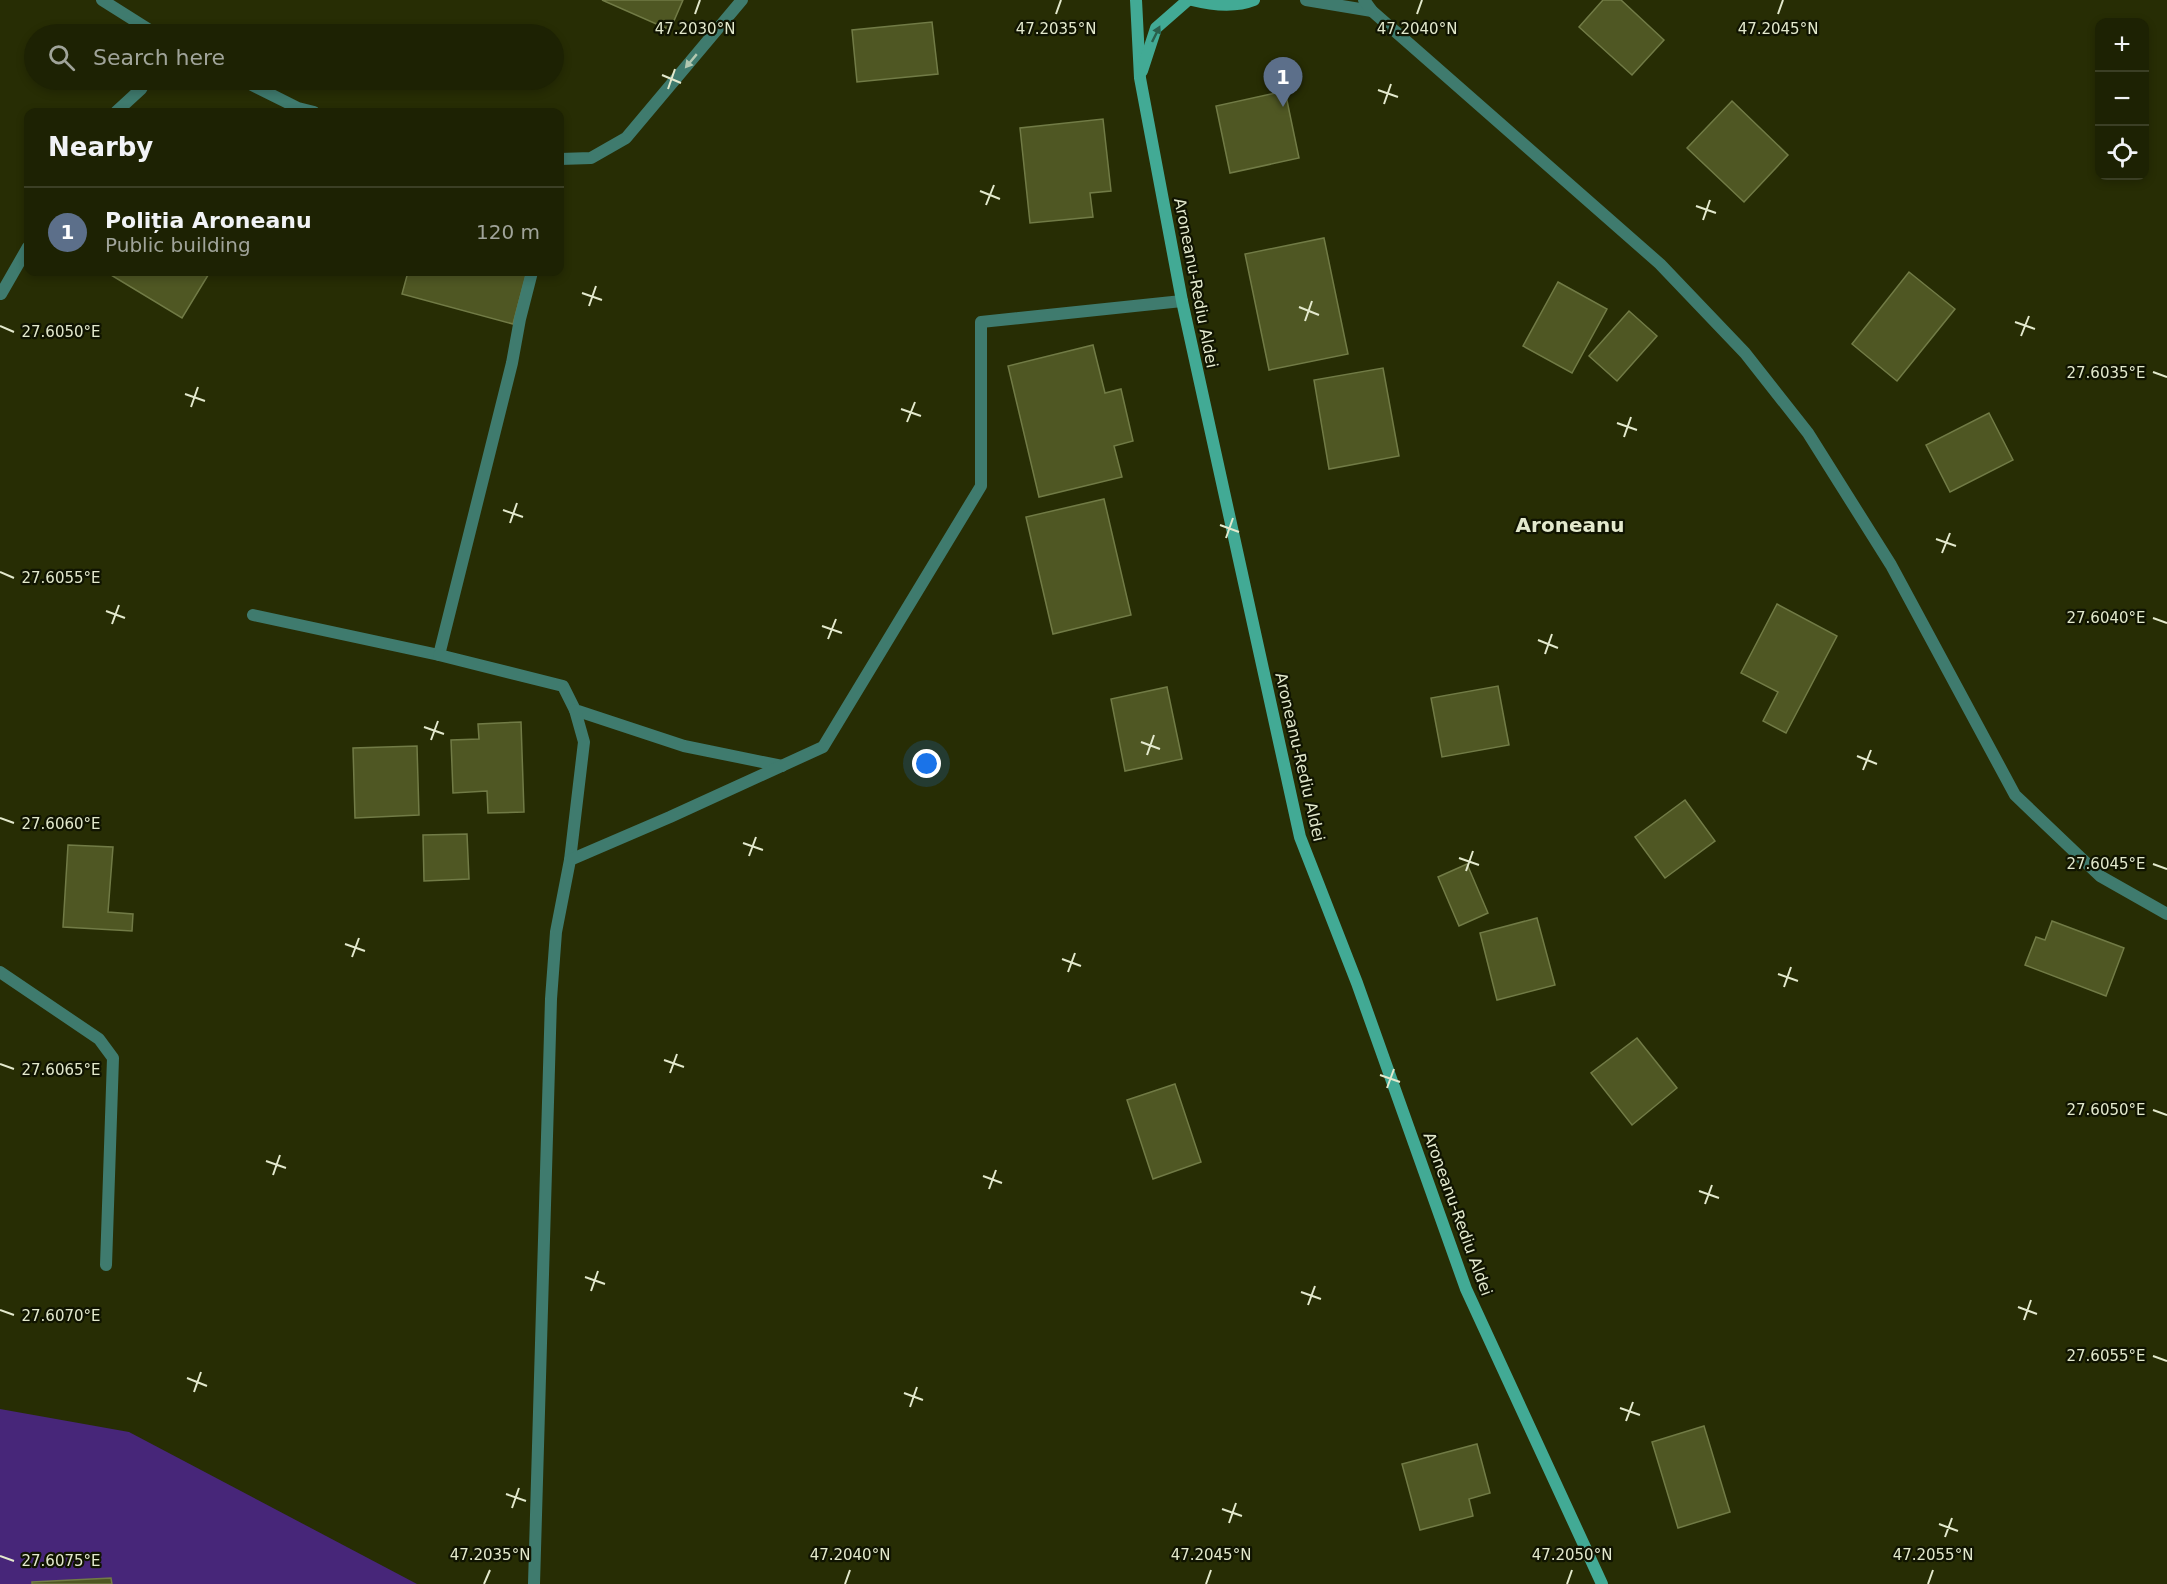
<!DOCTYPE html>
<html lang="en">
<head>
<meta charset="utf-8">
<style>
  body { margin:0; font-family:"DejaVu Sans",sans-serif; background:#252a0d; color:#f1f3f6 }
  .controls { position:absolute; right:18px; top:18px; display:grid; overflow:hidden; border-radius:12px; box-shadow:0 3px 9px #0003 }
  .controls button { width:54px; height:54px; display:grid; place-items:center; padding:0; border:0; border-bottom:2px solid #3b3f25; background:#1d2203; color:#f1f3f6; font:30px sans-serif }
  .you { position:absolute; left:927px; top:764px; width:21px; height:21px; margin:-15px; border:4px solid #fff; border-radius:50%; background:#1a73e8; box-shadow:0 0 0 9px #1a73e833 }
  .badge { display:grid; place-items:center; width:39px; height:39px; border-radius:50%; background:#bca0f2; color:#fff; font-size:20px; font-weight:700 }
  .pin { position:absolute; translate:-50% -50px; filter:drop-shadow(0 2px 3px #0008) }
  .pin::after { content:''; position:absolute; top:32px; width:21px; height:18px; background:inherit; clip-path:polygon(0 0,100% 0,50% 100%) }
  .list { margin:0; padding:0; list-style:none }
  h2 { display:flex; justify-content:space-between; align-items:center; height:78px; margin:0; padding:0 24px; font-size:26px }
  h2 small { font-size:20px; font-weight:400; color:#a0a49a }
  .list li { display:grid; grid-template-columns:39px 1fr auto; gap:18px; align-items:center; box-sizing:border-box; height:90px; padding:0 24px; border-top:2px solid #3b3f25 }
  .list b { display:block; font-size:22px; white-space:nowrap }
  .list p { margin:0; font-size:20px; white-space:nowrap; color:#a0a49a }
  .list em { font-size:20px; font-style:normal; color:#a0a49a }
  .icon { flex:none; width:33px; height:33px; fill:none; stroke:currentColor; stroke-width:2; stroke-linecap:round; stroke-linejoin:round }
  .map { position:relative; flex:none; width:2167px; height:1584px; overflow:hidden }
  .search { position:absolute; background:#1d2203; box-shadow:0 3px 9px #0003; left:24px; top:24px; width:540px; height:66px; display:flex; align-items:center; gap:15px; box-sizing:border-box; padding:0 21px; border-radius:33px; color:#a0a49a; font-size:22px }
  .panel { position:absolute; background:#1d2203; box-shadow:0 3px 9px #0003; left:24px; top:108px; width:540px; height:168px; border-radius:12px }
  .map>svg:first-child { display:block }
  .green { fill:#472679 }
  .building { fill:#4f5723; stroke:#717b46; stroke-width:1.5 }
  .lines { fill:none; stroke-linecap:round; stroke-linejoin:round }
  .street { stroke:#3f7b6e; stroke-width:12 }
  .secondary { stroke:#42aa95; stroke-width:12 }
  .oneway { fill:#295f4b }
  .oneway2 { fill:#b2c8b0 }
  .ticks { fill:none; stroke:#e3e9cd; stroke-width:2 }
  .labels { text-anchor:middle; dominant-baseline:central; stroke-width:4.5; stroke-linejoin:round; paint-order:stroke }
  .street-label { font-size:16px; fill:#e3e9cd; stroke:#101401 }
  .quarter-label { font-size:20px; font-weight:bold; fill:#e3e9cd; stroke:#101401 }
  .ticks-label { font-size:15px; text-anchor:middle; fill:#e3e9cd; stroke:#101401; stroke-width:4.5; stroke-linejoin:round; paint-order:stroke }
</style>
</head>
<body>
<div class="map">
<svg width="2167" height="1584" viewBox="0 0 2167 1584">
  <rect width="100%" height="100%" fill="#272d04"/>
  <path class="green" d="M0,1409L129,1432L417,1584H0Z"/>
  <g class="building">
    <path d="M602,0H683L670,30Z"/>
    <path d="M1603,0H1621L1664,40L1632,75L1579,27Z"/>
    <path d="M932,22L938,74L857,82L852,30Z"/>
    <path d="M1285,91L1299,158L1230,173L1216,106Z"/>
    <path d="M1732,101L1788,155L1744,202L1687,148Z"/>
    <path d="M1103,119L1111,191L1090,193L1093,217L1030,223L1020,128Z"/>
    <path d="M1324,238L1348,354L1269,370L1245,254Z"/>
    <path d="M106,272H210L182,318Z"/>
    <path d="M408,272H527L513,324L402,294Z"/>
    <path d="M1909,272L1955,309L1897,381L1852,344Z"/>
    <path d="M1558,282L1607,309L1572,373L1523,346Z"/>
    <path d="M1629,311L1657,336L1617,381L1589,356Z"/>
    <path d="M1093,345L1105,393L1121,389L1133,441L1114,446L1122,477L1039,497L1008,366Z"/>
    <path d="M1383,368L1399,456L1329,469L1314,380Z"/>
    <path d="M1989,413L2013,460L1950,492L1926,445Z"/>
    <path d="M1104,499L1131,615L1053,634L1026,517Z"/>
    <path d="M1777,604L1837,636L1786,733L1763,721L1778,692L1741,673Z"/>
    <path d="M1498,686L1509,745L1442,757L1431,698Z"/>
    <path d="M1167,687L1182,759L1125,771L1111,699Z"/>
    <path d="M521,722L524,812L488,813L487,791L453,793L451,740L479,739L478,724Z"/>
    <path d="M417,746L419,815L355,818L353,748Z"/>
    <path d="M1685,800L1715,841L1665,878L1635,837Z"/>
    <path d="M467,834L469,879L424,881L423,835Z"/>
    <path d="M68,845L113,847L108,912L133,914L132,931L63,927Z"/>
    <path d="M1467,864L1488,913L1459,926L1438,877Z"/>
    <path d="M1537,918L1555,985L1497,1000L1480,933Z"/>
    <path d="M2052,921L2124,948L2106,996L2025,965L2036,937L2045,940Z"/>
    <path d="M1637,1038L1677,1088L1632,1125L1591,1073Z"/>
    <path d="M1175,1084L1201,1162L1153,1179L1127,1100Z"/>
    <path d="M1704,1426L1730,1512L1678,1528L1652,1442Z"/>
    <path d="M1477,1444L1490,1493L1469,1499L1473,1516L1420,1530L1402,1464Z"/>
    <path d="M111,1578L112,1584H32V1582Z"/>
  </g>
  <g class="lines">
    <g class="street">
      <path d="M102,0L156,34"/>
      <path d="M1306,0L1372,11"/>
      <path d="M1364,0L1372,11L1660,264L1745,353L1808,433L1891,565L2015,795L2100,876L2167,914"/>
      <path d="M242,80L298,108L314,112"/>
      <path d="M116,112L141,89L146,80"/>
      <path d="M560,159L591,158L626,138L742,0"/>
      <path d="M1,294L28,247"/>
      <path d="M253,615L439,655L512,363L520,319L532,272"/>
      <path d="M439,655L563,686L575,710L684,746L782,766"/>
      <path d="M570,860L584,742L575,710"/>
      <path d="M0,972L99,1039L113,1058L106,1265"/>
      <path d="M534,1584L551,999L556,932L570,860L670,817L823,747L981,486V322L1182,301"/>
    </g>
    <g class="secondary">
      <path d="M1136,0L1140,78L1182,301L1300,837L1357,983L1466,1289L1602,1584"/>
      <path d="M1192,0C1212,5 1234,8 1254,0"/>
      <path d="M1142,71L1156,28L1188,0"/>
    </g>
  </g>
  <defs><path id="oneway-solid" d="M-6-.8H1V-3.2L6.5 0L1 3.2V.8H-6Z" transform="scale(1.5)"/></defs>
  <use class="oneway" href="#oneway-solid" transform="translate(1156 34) rotate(-64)"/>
  <use class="oneway2" href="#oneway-solid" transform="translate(691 61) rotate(130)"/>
  <path class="ticks" d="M695,14L700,0M1056,14L1061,0M1417,14L1422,0M1778,14L1783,0M662,75L681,83M668,89L675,69M1378,90L1398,97M1384,104L1391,84M980,191L1000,199M986,205L994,185M1696,206L1716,213M1703,220L1710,200M582,293L602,300M589,306L596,286M1299,307L1319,315M1305,321L1312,301M2015,322L2035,329M0,326L14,332M2021,336L2029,316M2153,372L2167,377M185,394L205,401M191,407L198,387M901,409L921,416M907,422L915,402M1617,423L1637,430M1624,437L1631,417M503,510L523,517M510,523L517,503M1220,525L1239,532M1226,538L1233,518M1936,539L1956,546M1942,553L1950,533M0,572L14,578M106,611L125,618M2153,618L2167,623M112,624L119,605M822,626L842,633M828,639L836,619M1538,640L1558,648M1545,654L1552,634M424,727L444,734M431,740L438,721M1141,742L1160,749M1147,755L1154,735M1857,756L1877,764M1863,770L1871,750M0,818L14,823M743,843L763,850M749,856L756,837M1459,858L1479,865M2153,864L2167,869M1466,871L1473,851M345,944L365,951M352,957L359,938M1062,959L1081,966M1068,972L1075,953M1778,974L1798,981M1784,987L1791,967M664,1060L684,1067M0,1064L14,1069M670,1073L677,1054M1380,1075L1400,1082M1387,1088L1394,1069M2153,1110L2167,1115M266,1161L286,1168M273,1175L280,1155M983,1176L1002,1183M989,1189L996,1170M1699,1191L1719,1198M1705,1204L1712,1185M585,1277L605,1284M591,1291L598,1271M1301,1292L1321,1299M1308,1305L1315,1286M2018,1307L2037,1314M0,1310L14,1315M2024,1320L2031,1300M2153,1356L2167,1361M187,1378L207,1386M194,1392L201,1372M904,1393L923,1400M910,1407L917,1387M1620,1408L1640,1415M1626,1421L1633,1402M506,1494L526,1501M512,1508L519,1488M1222,1509L1242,1516M1229,1523L1236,1503M1939,1524L1958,1531M1945,1537L1952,1518M0,1556L14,1561M484,1584L490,1570M845,1584L850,1570M1206,1584L1211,1570M1567,1584L1572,1570M1928,1584L1933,1570"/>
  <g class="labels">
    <g class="street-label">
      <text transform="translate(1196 283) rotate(79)">Aroneanu-Rediu Aldei</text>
      <text transform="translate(1300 757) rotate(77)">Aroneanu-Rediu Aldei</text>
      <text transform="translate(1458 1214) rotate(70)">Aroneanu-Rediu Aldei</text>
    </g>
    <g class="quarter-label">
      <text x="1570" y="525">Aroneanu</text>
    </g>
  </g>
  <g class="ticks-label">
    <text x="695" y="34">47.2030°N</text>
    <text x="1056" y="34">47.2035°N</text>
    <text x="1417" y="34">47.2040°N</text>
    <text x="1778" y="34">47.2045°N</text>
    <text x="61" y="337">27.6050°E</text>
    <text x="2106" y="378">27.6035°E</text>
    <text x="61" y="583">27.6055°E</text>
    <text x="2106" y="623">27.6040°E</text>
    <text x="61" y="829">27.6060°E</text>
    <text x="2106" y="869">27.6045°E</text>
    <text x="61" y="1075">27.6065°E</text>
    <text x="2106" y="1115">27.6050°E</text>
    <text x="61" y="1321">27.6070°E</text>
    <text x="2106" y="1361">27.6055°E</text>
    <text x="490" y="1560">47.2035°N</text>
    <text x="850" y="1560">47.2040°N</text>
    <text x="1211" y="1560">47.2045°N</text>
    <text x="1572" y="1560">47.2050°N</text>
    <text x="1933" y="1560">47.2055°N</text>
    <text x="61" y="1566">27.6075°E</text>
  </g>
</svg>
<div class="controls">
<button>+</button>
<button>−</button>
<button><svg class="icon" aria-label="locate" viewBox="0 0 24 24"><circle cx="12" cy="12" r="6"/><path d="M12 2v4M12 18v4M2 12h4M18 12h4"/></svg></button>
</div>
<div class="you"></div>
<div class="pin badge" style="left:1283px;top:107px;background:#5c6f8a">1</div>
<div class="search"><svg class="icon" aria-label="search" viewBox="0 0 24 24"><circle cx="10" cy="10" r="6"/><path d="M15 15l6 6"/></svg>Search here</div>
<section class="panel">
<h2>Nearby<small></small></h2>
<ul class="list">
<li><span class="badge" style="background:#5c6f8a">1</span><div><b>Poliția Aroneanu</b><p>Public building</p></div><em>120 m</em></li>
</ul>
</section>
</div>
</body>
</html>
